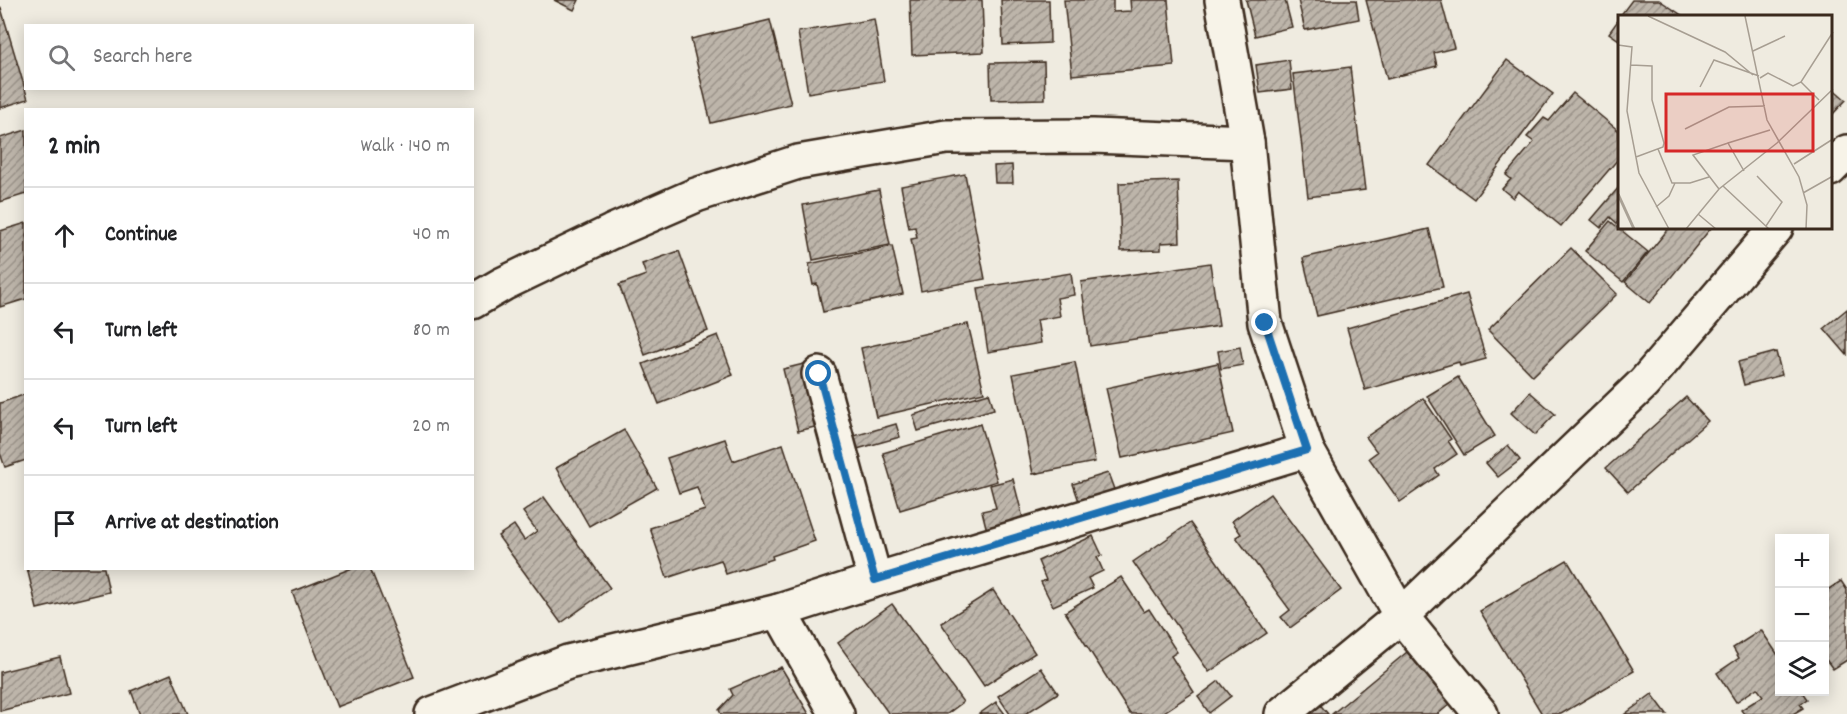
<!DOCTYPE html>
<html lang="en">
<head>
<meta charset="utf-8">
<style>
  body { margin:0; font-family:Dekko,sans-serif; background:#f2f2f2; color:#202124 }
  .controls { position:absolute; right:18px; bottom:18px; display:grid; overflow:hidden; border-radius:0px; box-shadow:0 3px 15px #0003 }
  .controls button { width:54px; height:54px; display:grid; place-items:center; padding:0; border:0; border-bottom:2px solid #e0e0e0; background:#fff; color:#202124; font:30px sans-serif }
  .stop { position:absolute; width:18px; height:18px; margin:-14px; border:4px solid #1f6fb2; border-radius:50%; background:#fff }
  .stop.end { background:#1f6fb2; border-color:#fff; box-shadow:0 2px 6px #0008 }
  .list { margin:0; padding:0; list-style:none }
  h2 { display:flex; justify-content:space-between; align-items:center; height:78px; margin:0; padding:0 24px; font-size:26px }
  h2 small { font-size:20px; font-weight:400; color:#757577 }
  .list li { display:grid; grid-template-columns:39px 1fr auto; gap:18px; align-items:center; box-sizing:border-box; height:96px; padding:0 24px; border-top:2px solid #e0e0e0 }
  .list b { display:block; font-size:22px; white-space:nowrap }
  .list em { font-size:20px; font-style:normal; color:#757577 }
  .icon { flex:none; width:33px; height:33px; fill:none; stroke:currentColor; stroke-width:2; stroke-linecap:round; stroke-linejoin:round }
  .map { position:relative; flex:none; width:1847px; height:714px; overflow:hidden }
  .search { position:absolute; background:#fff; box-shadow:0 3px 15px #0003; left:24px; top:24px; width:450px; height:66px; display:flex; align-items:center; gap:15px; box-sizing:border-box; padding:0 21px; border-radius:0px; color:#757577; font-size:22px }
  .panel { position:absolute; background:#fff; box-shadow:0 3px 15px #0003; left:24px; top:108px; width:450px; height:462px; border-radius:0px }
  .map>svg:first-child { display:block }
  .building { fill:url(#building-hatch); stroke:#3b2a1e; stroke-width:1.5 }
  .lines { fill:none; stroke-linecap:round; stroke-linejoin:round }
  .minor-casing { stroke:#3b2a1e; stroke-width:38 }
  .minor { stroke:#f7f3e8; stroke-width:33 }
  .route { stroke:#1f6fb2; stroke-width:8 }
  .inset-river { fill:none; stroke:#aaa296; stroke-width:3 }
  .inset-road { fill:none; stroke:#a79e92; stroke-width:1.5 }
  .view { fill:#d62828; fill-opacity:0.15; stroke:#d62828; stroke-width:3 }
  .inset-edge { fill:none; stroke:#3b2a1e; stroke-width:3 }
</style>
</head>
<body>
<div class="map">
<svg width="1847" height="714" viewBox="0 0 1847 714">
  <defs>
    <pattern id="building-hatch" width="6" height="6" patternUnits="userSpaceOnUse" patternTransform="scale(1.5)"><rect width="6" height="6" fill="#bdb5aa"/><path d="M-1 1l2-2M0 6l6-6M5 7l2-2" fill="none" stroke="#9b938a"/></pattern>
  </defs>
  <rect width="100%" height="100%" fill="#efebe0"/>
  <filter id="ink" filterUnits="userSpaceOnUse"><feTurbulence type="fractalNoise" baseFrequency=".0167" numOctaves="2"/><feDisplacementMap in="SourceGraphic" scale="12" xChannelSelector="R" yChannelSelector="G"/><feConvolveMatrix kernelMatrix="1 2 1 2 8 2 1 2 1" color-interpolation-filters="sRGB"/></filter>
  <g filter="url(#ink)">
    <g class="building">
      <path d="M554,0H579L574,10Z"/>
      <path d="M910,0H982L984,52L912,55Z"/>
      <path d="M1001,0H1049L1050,43L1003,45Z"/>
      <path d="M1064,0H1113V12L1131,11L1130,0H1168L1174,66L1072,75Z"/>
      <path d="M1246,0H1285L1292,27L1255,36Z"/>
      <path d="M1298,0H1356L1359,19L1305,30Z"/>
      <path d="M1366,0H1441L1454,48L1434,53L1437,66L1387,79Z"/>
      <path d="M1632,0H1659L1683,16H1620Z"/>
      <path d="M1,8L28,99L0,108V9Z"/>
      <path d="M874,19L884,81L808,93L798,32Z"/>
      <path d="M1619,19V40L1609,33Z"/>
      <path d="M770,20L791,104L711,123L691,39Z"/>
      <path d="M1289,60L1292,89L1260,93L1256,65Z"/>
      <path d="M1507,60L1553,94L1474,199L1429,165Z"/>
      <path d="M1044,62L1045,99L991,100L990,63Z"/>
      <path d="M1350,67L1365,190L1308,197L1293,74Z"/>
      <path d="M1830,86L1846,100L1830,117Z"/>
      <path d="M1573,93L1619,131V158L1561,226L1518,191L1513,198L1502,189L1511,179L1506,175L1534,142L1527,137L1544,118L1549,121Z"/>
      <path d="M26,130V194L0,202V138Z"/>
      <path d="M1012,165L1013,183H995L994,166Z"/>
      <path d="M965,174L985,279L921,291L911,239L917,238L915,227L909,228L901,186Z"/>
      <path d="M1178,181L1180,242L1161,243V250L1121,251L1119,183Z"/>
      <path d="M1619,187V225L1610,217L1601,228L1591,220Z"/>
      <path d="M879,190L890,245L813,260L803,205Z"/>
      <path d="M1610,221L1648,252L1623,282L1585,251Z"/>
      <path d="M26,223V299L0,307V231Z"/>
      <path d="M1669,228H1711L1650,303L1625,282Z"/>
      <path d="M1429,229L1443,287L1317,316L1303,258Z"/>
      <path d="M892,246L903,294L823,312L817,284L813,285L809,264Z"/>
      <path d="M1571,248L1617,294L1533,376L1488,330Z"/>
      <path d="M679,251L708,331L645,355L619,285L646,275L642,264Z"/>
      <path d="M1210,263L1219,326L1090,346L1081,282Z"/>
      <path d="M1071,273L1074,295L1057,298L1060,316L1037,320L1041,343L988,352L978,288Z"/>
      <path d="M1467,294L1486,359L1460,366L1459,362L1365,390L1347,328Z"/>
      <path d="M1847,309V355L1824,328Z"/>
      <path d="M968,324L984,392L876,417L861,348Z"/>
      <path d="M718,335L733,375L659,404L643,364Z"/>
      <path d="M1240,347L1243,365L1221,369L1218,351Z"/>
      <path d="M1776,352L1782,375L1744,385L1738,362Z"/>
      <path d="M1075,362L1095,462L1033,474L1013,374Z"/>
      <path d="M1218,363L1233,433L1122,458L1106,388Z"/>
      <path d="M804,364L819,426L798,431L783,369Z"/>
      <path d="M1458,377L1495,436L1464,455L1427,396Z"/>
      <path d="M1530,392L1555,414L1535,435L1511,413Z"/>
      <path d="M989,393L994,409L918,431L913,415Z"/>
      <path d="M26,394V460L5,467L0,453V403Z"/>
      <path d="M1686,397L1708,421L1628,492L1606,468Z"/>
      <path d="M1423,398L1451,439L1448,441L1457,454L1435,469L1439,475L1400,502L1369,458L1377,452L1366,437Z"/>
      <path d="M896,424L900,437L857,449L854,436Z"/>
      <path d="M980,424L997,481L900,510L883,453Z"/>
      <path d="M624,430L657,488L589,526L556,468Z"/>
      <path d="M725,439L733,461L783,444L815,541L772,556L773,559L726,574L721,560L667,578L650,528L705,510L697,487L679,493L667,458Z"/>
      <path d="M1508,445L1520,460L1498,477L1486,463Z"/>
      <path d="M1108,473L1115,492L1080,504L1073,484Z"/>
      <path d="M1013,479L1024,522L987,531L982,511L996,508L990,485Z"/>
      <path d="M1270,494L1341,590L1290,628L1281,617L1290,610L1236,537L1241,534L1232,521Z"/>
      <path d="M544,497L610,588L561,623L498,536L514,525L524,540L537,531L523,512Z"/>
      <path d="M1190,523L1267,633L1209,672L1133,562Z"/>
      <path d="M1093,536L1102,555L1097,557L1103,571L1088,578L1093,588L1053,606L1041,582L1046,580L1038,561Z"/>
      <path d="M1567,560L1634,671L1561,714H1542L1480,611Z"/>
      <path d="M27,568H104L109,592L37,609Z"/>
      <path d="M352,568H370L414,677L337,707L292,592Z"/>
      <path d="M1121,577L1144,612L1149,609L1177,652L1171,656L1194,692L1161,714H1130L1065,612Z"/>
      <path d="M1841,581L1847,590V660L1833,669L1824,657V592Z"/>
      <path d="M993,590L1035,653L984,686L941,623Z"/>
      <path d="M892,604L963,702L947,714H889L838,643Z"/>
      <path d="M1761,630L1780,658V692H1802L1807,699L1800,704L1803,708L1793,714H1744L1741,710L1763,696L1757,688L1736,702L1717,673L1739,658L1733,648Z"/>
      <path d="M1407,652L1450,704L1438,714H1332Z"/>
      <path d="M60,657L69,693L0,711V672Z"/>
      <path d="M781,667L809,714H721L719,710L733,695L730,689Z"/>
      <path d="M1041,668L1058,693L1025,714H1010L998,696Z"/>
      <path d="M171,674L188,714H140L131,691Z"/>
      <path d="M1219,681L1231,696L1209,713L1198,697Z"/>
      <path d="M1652,694L1667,714H1625Z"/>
      <path d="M1317,701L1328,714H1300Z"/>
      <path d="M996,702L1005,714H979Z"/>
    </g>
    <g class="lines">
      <defs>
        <g id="minor">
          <path d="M1222,0L1247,142L1265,323L1307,450L1401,616L1481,714"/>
          <path d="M1830,169L1847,152"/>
          <path d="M472,302L503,284L611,232L696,195L798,162L946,137L1093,136L1247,142"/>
          <path d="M819,374L875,580"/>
          <path d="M432,714L568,662L779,611"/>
          <path d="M837,714L779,611L875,580L1307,450"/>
          <path d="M1282,714L1401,616L1644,383L1776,228"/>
        </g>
      </defs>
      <use href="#minor" class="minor-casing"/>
      <use href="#minor" class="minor"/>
    </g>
  </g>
  <g class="lines" filter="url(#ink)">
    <path class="route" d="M819,374L875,580L1307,450L1265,323"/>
  </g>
  <g transform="translate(1618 15)">
    <rect width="214" height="214" fill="#efebe0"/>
    <path class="inset-river" d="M0,179L16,214"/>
    <path class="inset-road" d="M30,1L107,37L135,60M127,1L149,105L181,162L189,190L188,214M0,30L14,32L9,96L21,158L51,214M135,36L167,21M13,50L34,51V85L46,128L45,132L18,142M142,63L150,58L175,71L183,67L215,17M183,67L201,85M82,72L96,45L141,61M67,114L111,92L147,91M40,134L54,168H72L91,162M176,149L215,124M126,156L110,128L152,115M139,161L164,187L148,211M105,171L151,214M101,174L75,140L110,128M185,178L215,161M38,192L51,181L57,168M80,199L98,214M68,214L101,174L159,128L215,74"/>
    <path class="view" d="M48,79H195V136H48Z"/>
    <rect width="214" height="214" class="inset-edge"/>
  </g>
</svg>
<div class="controls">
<button>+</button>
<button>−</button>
<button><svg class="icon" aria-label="layers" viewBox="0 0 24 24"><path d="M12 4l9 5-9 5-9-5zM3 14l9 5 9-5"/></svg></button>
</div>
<div class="stop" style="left:819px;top:374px"></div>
<div class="stop end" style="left:1265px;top:323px"></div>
<div class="search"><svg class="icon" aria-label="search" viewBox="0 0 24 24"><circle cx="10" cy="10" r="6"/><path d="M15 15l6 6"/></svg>Search here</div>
<section class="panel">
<h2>2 min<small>Walk · 140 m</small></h2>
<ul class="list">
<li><svg class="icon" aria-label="ahead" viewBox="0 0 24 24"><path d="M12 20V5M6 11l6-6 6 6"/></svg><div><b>Continue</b></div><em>40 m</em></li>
<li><svg class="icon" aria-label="left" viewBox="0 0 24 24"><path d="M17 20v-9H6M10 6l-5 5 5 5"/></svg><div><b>Turn left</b></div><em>80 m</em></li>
<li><svg class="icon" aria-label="left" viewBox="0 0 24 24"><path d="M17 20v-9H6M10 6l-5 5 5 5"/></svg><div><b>Turn left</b></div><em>20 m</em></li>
<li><svg class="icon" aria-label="arrive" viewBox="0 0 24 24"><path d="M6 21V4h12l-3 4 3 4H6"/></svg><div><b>Arrive at destination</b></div></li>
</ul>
</section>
</div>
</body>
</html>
